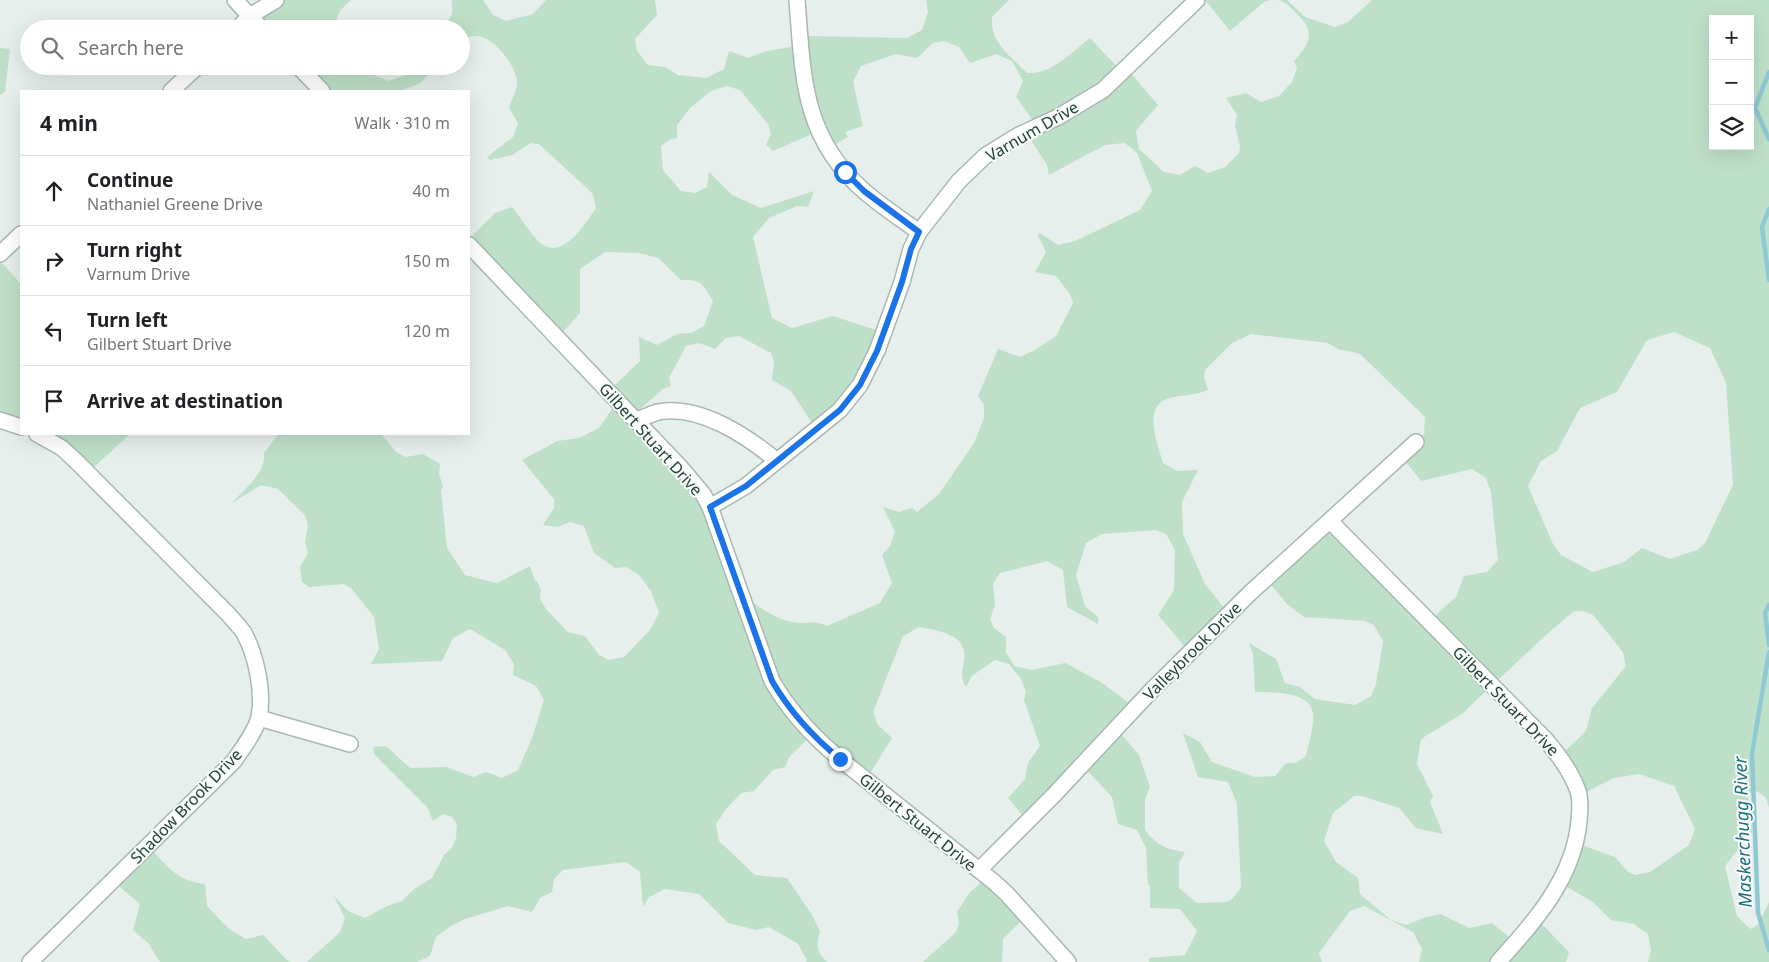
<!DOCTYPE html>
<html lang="en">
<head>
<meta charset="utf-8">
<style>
  body { margin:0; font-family:"Noto Sans",sans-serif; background:#f6f6f6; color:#202124 }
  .controls { position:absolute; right:15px; top:15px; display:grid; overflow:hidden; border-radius:0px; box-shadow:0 5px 20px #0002 }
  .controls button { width:45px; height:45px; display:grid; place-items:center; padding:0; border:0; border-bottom:1px solid #e0e0e0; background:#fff; color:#202124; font:25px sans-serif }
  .stop { position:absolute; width:15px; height:15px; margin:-11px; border:4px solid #1a73e8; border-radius:50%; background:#fff }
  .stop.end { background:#1a73e8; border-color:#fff; box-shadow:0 1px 5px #0008 }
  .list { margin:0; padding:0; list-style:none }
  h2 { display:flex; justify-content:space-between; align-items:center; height:65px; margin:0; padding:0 20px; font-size:21px }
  h2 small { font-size:16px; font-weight:400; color:#757577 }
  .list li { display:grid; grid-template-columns:32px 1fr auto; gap:15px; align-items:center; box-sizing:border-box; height:70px; padding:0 20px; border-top:1px solid #e0e0e0 }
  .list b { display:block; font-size:19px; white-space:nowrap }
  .list p { margin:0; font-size:16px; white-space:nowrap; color:#757577 }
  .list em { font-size:16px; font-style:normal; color:#757577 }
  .icon { flex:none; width:28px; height:28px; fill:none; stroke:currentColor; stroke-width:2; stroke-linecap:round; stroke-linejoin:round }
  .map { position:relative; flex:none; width:1769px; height:962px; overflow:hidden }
  .search { position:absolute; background:#fff; box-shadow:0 5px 20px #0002; left:20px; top:20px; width:450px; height:55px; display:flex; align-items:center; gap:12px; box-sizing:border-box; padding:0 18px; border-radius:28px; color:#757577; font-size:19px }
  .panel { position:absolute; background:#fff; box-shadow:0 5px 20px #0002; left:20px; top:90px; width:450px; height:345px; border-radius:0px }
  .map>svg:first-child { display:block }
  .green { fill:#bfe0c8; fill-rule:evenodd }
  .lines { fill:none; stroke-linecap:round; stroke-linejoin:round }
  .stream { stroke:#8ec9d4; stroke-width:4.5 }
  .minor-casing { stroke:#a8b8b2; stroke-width:18 }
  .minor { stroke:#fff; stroke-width:15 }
  .route { stroke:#1a73e8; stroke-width:6 }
  .labels { text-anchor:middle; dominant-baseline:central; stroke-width:4; stroke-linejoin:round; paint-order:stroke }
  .street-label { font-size:16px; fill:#24423a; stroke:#f7fbf9 }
  .water-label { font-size:18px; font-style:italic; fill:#1c6f80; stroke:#f7fbf9 }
</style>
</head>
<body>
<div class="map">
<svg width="1769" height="962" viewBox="0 0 1769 962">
  <rect width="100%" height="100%" fill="#e6efeb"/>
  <g class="green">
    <path d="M275,0H351C341,9 334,15 338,29H269L259,19Z"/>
    <path d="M452,0H483L493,15L506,21L533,14L546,0H655L657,15L635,39L637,51L648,65L665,67L678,75L706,78L724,69L729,51L748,58L766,51L803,45L806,36L907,38L922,30L928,12L926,0H1009L992,17C990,43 1011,56 1027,73C1051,75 1072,52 1090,38L1120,70L1130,72L1158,105L1136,131L1139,149L1164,172L1180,175L1195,166L1208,173L1225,167L1239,153L1240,146L1235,126L1237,115L1226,98L1246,93L1261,102L1279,96L1292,82L1297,69L1294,61C1310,44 1316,32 1297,14C1291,8 1287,2 1278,0H1287L1305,17L1335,27L1348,22L1372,0H1769V808L1766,798L1757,791L1748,794L1752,832L1725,866L1737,916L1750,929L1758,925L1769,902V962H1648L1651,950L1648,934L1634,924L1611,920L1593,902L1567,887L1563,882L1582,845L1615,857L1628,872L1635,875L1650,872L1689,845L1695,829L1674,786L1639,774L1614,778L1586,792L1563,753L1586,731L1592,708L1626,666L1623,652L1593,615L1583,611H1574L1546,635L1468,708L1465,712L1421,739L1417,764L1433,796L1430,802L1443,834L1416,828L1399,808L1362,796H1354L1333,813L1324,841L1336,862L1358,878L1360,894L1391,920L1406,925L1426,917L1441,914L1469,928L1492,923L1516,943L1538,920L1569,952L1566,962H1419L1422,949L1413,932L1364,906L1350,911L1319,953L1322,962H1149V958L1185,955L1197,931L1180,909L1150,908V885H1148L1146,848L1137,830L1118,824L1112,797L1083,766L1027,821L1008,798L1025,779L1028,763L1040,746L1024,700L1026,692L1021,679L1009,664L995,660L972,676L966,687C957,671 966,667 964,652C962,633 934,630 919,627L903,636L873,712L878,725L892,738L871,772L819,734L814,733L789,757L785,767L773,770L754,791L741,793L727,808L716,824L719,841L755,875L787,878L812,915L820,931C816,945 816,951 827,962H806L807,960L798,944L769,927L756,930L728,923L699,894L665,889L649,897L643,907L640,872L626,862L563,870L554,879L552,892L540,898L532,912L508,906L465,919L451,926L436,937L430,956L417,962H307L340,932L345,918L334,896L348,911L365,918L387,906L402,901L414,889L432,878L444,855L452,848L456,838L457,824L452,817L443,814L433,821L427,807L374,754L373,747L386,746L410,768L446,767L473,777L486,772L502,778L518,770L532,738L544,700L536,686L513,675L514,664L505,650L470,629L453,638L442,661L371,664L379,649L374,617L351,588L344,584L309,587L302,582L300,567L308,553L305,542L308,525L305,515L278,489L261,485L232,503C243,490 267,472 264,453L277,436V434H381L396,452L406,457L423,454L440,464L439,474L443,486L441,491L447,548L465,575L497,583L530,566L535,581H537L541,590L540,599L546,609L568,632L585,636L599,655L609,660L624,657L650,630L658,615L659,613L651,591L638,574L626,567L615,568L594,553L584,526L570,522L558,527L543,525L554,508V499L522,460L557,441L579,438L599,428L616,403L614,386L640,361L639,337L657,345L677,334L691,333L704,326L713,301C703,284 701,279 681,280L658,258L639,253L605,252L580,269V313L562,333L471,237L495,213L512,207C521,218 529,231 538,241C561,264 585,224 596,208L593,194L539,144L531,143L512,155L490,160L487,157L513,137L518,124L509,107C512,99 518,89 517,81C514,60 483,21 461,42V29H436C443,25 450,22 452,13C453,9 451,4 452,0ZM1713,19H1750V146H1713ZM944,41L959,47L970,63L996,54L1012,61L1023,81L1016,97L1037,126L1028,136L1047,165L1049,175L1105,145L1125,143L1137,153L1152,191L1140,210L1075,241L1058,245L1040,233L1038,236L1046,252L1035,272L1056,276L1070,294L1073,303L1056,336L1033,351L1020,357L998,349L978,396L984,405V418L974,443L939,494L917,512L912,508L899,512L883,507L895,532L890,546L882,555L892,583L880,603L827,626C813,620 814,623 800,623C782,622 769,614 755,604H754L750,599L733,553L716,501L702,481L638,411L663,389L671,386L669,378L686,346L699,343L715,349L726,338L739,336L771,353L774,363L772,380L791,391L816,429L859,386L882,332L833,316L792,328L772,318L753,237L769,218L797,206L808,207L814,191L761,208L732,195L709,172L707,187L695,193L681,191L663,170L661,146L671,139L677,138V125L691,107L711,91L727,86L740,90L768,124L771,134L766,145L773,151L824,129L832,143L836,144L848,137L845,132L863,126L853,82L861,66L896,54L917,58L933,43ZM1674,332L1710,348L1726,383L1733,485L1705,543L1697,550L1670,559L1642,548L1624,562L1593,572L1561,555L1553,544L1528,486L1541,461L1557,451L1580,408L1617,392L1647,340ZM1251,334L1328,343L1340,350L1349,351L1360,354L1425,417L1424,435L1402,457L1421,481L1472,469L1486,478L1491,492L1498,560L1487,572L1464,576L1456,597L1431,619L1332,523L1267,580L1287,604L1304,617L1365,621L1374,625L1383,641L1376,684L1371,696L1355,705L1315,699L1300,687L1285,683L1276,659L1249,643L1253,654L1255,692C1273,693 1309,690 1313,713C1315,724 1308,745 1306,756L1296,763H1286L1275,776L1255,777L1212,762L1200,742L1183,733L1198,777L1228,782L1237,804L1241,888L1232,899L1226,902L1197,903L1179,888V863L1185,852C1165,849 1158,846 1145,830V799L1150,787L1139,755L1115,727L1133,706L1101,682L1065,663L1032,670L1014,666L1006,652V637L994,628L990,619L995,605L993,584L1000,573L1047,561L1063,570L1067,607L1098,624V617L1085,606L1076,575L1086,543L1102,534L1156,530L1166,534L1175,550L1174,590L1158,615L1186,648L1229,614L1205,584L1183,534L1182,502L1198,470L1177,471L1163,463C1158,444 1141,405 1170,398C1182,395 1196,395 1208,390L1204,377L1205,370L1232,343Z"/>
    <path d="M1205,0H1270L1264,2L1230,31Z"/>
    <path d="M0,48L10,49L5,92L0,95Z"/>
    <path d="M305,66H370L376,76L389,81L405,75L416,66H437L419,84L399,91H329Z"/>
    <path d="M0,261L21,284V423L0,421Z"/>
    <path d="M52,434H130L94,467L92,471Z"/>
    <path d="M151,849C170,869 176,880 205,884L207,906L229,929L246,939L263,935L287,960L292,962H160L148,943L133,930L140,904L115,883Z"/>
    <path d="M994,872L1028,908L1029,913L1003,939L1002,962H923L956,932L959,923L957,912L970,892Z"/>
  </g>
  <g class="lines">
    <g class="stream">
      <path d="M1769,72L1755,108L1769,139"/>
      <path d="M1769,209L1762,227L1769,280"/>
      <path d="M1769,605L1765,613L1769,645"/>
      <path d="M1769,652L1752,754L1758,913L1769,950"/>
    </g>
    <defs>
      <g id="minor">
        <path d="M235,0L262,29"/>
        <path d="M797,0C803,75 802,137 864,191C881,206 900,218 919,232"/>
        <path d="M237,29L250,16L276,0"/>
        <path d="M298,66L322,91"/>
        <path d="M171,91L198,66"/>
        <path d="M469,245L682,469L703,494L710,507L772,681C790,712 812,736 840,759L994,882L1007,894L1068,962"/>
        <path d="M0,254L21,234"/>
        <path d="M0,420L21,427"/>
        <path d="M636,420C643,418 651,414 658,412C699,404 747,436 777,461"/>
        <path d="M710,507L746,486L840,410L860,385L877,351L902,282L911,249L919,232L959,181L985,156L1019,135L1058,117L1103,90L1197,0"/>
        <path d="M1330,521L1545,739C1558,754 1571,771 1578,791C1581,800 1580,811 1579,821C1574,877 1535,922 1498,962"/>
        <path d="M259,718L350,744"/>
        <path d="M979,870L1053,796L1151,691L1250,593L1416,442"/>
        <path d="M30,962L234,761C242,749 256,731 259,717C264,692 256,655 244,633C240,627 234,621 229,615L78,463L62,448L37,434"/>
      </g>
    </defs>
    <use href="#minor" class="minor-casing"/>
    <use href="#minor" class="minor"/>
  </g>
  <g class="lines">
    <path class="route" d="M840,759C812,736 790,712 772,681L710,507L746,486L840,410L860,385L877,351L902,282L911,249L919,232L864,191L845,172"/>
  </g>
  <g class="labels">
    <g class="street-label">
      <text transform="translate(1032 131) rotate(-30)">Varnum Drive</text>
      <text transform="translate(651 439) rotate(48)">Gilbert Stuart Drive</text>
      <text transform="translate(1192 651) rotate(-45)">Valleybrook Drive</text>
      <text transform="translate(1506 701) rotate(46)">Gilbert Stuart Drive</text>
      <text transform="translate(186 806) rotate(-46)">Shadow Brook Drive</text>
      <text transform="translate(918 822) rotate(39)">Gilbert Stuart Drive</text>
    </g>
    <g class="water-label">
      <text transform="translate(1742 832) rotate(-92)">Maskerchugg River</text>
    </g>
  </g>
</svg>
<div class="controls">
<button>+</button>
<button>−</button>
<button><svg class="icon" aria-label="layers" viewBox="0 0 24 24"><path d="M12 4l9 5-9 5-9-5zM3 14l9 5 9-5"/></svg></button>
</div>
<div class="stop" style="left:845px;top:172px"></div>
<div class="stop end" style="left:840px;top:759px"></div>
<div class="search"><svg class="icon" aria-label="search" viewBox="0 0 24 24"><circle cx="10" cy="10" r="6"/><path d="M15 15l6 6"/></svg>Search here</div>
<section class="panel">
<h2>4 min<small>Walk · 310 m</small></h2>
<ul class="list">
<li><svg class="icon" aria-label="ahead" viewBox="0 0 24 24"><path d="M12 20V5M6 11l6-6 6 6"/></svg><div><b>Continue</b><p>Nathaniel Greene Drive</p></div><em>40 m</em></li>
<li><svg class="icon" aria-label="right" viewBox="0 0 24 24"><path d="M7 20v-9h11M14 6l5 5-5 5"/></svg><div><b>Turn right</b><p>Varnum Drive</p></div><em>150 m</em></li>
<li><svg class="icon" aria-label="left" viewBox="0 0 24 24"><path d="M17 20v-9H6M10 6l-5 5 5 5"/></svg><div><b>Turn left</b><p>Gilbert Stuart Drive</p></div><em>120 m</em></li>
<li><svg class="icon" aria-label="arrive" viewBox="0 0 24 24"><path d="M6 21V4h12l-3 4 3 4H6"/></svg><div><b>Arrive at destination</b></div></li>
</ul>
</section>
</div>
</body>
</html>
